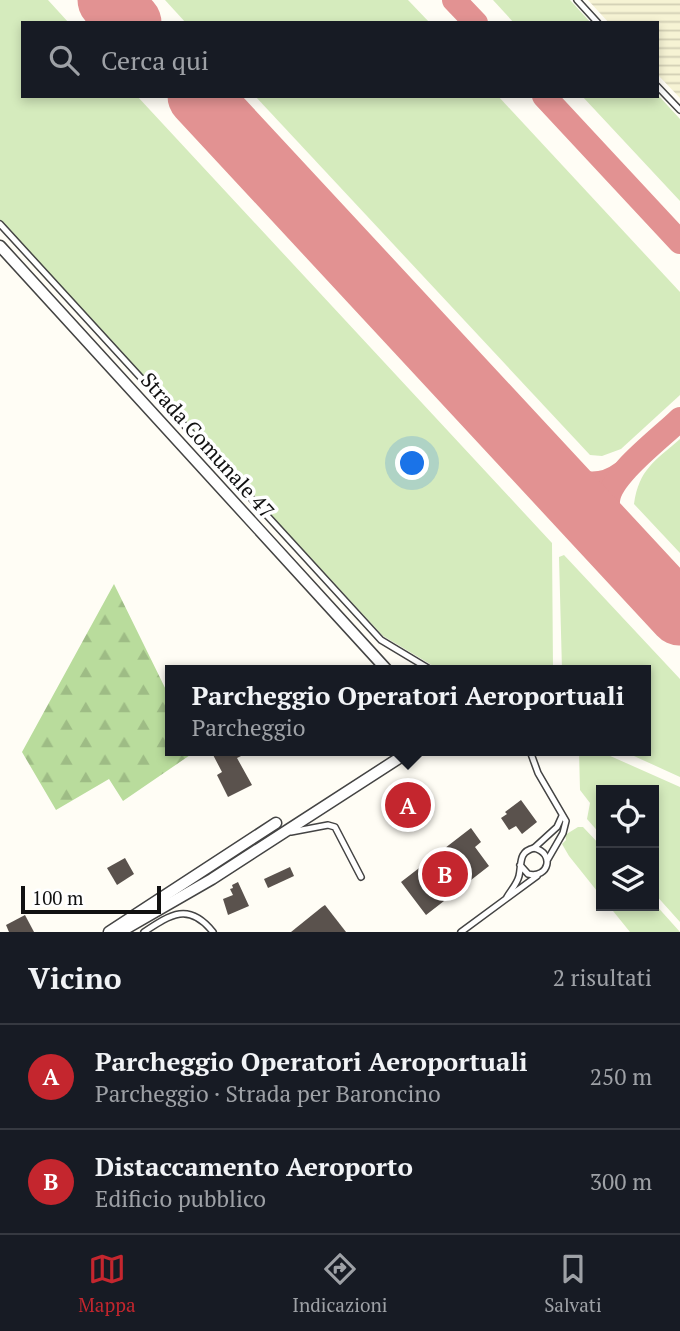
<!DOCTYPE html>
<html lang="it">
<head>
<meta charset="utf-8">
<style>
  body { margin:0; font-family:"PT Serif",serif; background:#242831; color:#f1f3f6 }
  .controls { position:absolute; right:21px; bottom:21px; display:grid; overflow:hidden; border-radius:0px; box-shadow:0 4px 10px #0003 }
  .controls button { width:63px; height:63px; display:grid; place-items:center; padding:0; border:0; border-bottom:2px solid #363941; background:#171b24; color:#f1f3f6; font:35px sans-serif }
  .scale { position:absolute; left:21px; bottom:18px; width:140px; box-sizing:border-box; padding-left:7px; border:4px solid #111; border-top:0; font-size:19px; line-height:24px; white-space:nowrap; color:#111; -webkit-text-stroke:5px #fff; paint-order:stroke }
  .you { position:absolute; left:413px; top:464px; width:24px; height:24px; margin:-18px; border:5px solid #fff; border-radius:50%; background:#1a73e8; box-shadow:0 0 0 10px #1a73e833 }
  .badge { display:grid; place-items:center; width:46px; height:46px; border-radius:50%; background:#c4262e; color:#fff; font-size:23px; font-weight:700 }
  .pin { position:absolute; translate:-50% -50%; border:4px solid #fff; box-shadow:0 2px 7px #0006 }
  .popup { position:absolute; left:165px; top:665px; width:486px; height:91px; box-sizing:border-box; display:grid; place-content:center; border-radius:0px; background:#171b24; filter:drop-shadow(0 2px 5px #0005); font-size:23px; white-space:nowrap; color:#9ea1a6 }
  .popup b { font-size:26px; color:#f1f3f6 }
  .popup::after { content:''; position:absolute; left:50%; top:100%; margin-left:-14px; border:14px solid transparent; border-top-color:#171b24 }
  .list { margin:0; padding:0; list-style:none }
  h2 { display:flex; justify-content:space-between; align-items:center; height:91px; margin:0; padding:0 28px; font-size:30px }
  h2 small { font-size:23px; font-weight:400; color:#9ea1a6 }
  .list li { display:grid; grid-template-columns:46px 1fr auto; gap:21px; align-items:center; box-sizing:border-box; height:105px; padding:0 28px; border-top:2px solid #363941 }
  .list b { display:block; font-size:26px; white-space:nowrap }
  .list p { margin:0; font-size:23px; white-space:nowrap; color:#9ea1a6 }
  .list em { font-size:23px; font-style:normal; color:#9ea1a6 }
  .icon { flex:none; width:38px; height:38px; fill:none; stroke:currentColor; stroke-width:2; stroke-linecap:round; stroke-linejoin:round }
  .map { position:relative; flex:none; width:680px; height:932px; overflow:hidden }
  .search { position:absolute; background:#171b24; box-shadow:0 4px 10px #0003; left:21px; right:21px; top:21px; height:77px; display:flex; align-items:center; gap:18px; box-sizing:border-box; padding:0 24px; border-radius:0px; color:#9ea1a6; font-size:26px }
  .sheet { height:301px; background:#171b24 }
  nav { display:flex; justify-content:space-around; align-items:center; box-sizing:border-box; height:98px; border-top:2px solid #363941; background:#171b24; font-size:19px; color:#9ea1a6 }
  nav a { display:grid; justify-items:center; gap:4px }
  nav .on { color:#c4262e }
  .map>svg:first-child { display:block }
  .farmland { fill:url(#farmland-rules) }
  .grass { fill:#d5ebbd }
  .forest { fill:url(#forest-firs) }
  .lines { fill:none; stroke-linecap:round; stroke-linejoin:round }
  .taxiway { stroke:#e29292; stroke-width:24 }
  .runway { stroke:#e29292; stroke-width:63 }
  .building { fill:#5a524d }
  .service-casing { stroke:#444; stroke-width:8 }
  .minor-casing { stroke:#444; stroke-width:13 }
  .service { stroke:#fff; stroke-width:5 }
  .minor { stroke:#fff; stroke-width:10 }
  .labels { text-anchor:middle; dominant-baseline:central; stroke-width:7; stroke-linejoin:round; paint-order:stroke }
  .street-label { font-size:21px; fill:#111; stroke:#fff }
</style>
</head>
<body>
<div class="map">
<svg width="680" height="932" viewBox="0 0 680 932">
  <defs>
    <pattern id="farmland-rules" width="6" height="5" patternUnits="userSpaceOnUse" patternTransform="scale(1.75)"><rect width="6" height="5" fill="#f6f3d4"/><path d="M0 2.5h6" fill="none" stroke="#d2cfb5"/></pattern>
    <pattern id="forest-firs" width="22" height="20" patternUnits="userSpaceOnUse" patternTransform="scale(1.75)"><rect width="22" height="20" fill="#b9dc9c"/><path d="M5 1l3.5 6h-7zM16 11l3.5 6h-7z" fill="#9ebc85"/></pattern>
  </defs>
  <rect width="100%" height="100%" fill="#fffdf5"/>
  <path class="farmland" d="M588,0H680V98L657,74V23H609Z"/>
  <g class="grass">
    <path d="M0,0H48L69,23H23V96H137L552,543L553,670H440L383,636L0,222Z"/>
    <path d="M165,0H408L430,23H186Z"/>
    <path d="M493,0H570L591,23H514Z"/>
    <path d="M657,94L680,119V201L582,96H657Z"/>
    <path d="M255,96H498L680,292V395L621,449L602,456L590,455Z"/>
    <path d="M680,439V553L634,504C639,469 655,461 680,439Z"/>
    <path d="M564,555L680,679V777L623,751H646V670H562L559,557Z"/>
    <path d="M579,751H599L680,787V922L654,893V790H601V835L587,819L590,803L580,790Z"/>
    <path d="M578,827H583L601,846V896L569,856L562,844L566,840L565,835Z"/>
    <path d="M654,903L680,932H630L609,906H654Z"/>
  </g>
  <path class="forest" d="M114,584L170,698V751H196L123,801L109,779L56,810L22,752Z"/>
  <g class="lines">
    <g class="taxiway">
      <path d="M454,0L476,23"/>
      <path d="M544,96L680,242"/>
      <path d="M530,453C559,474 589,498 622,473"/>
      <path d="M632,562C621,544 607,523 608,501C609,476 662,437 680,419"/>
    </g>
    <g class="runway">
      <path d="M109,0L130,23"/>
      <path d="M199,96L680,614"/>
    </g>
  </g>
  <g class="building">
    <path d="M211,751H251L237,758L252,785L228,797L217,775L222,772Z"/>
    <path d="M521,800L537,822L522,834L516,826L509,830L501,818L507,814L505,812Z"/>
    <path d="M471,828L481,842L475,847L489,866L426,915L401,882Z"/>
    <path d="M125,858L134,874L117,885L107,868Z"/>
    <path d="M290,867L294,876L268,888L264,879Z"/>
    <path d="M238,882L249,906L228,915L223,899L233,895L230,889L233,888L232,885Z"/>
    <path d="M325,905L346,932H291L322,907Z"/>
    <path d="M25,915L34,932H9L6,925Z"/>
  </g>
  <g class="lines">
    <defs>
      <g id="service">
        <path d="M577,0L598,23"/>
        <path d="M657,86L680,110"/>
        <path d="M0,224L381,640L431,670"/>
        <path d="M530,751L538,773L566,821L563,833L548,859"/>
        <path d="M291,832L328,825L335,827L361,877"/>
        <path d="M534,848L557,827L562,816"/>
        <path d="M507,897C511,890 517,884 519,876C522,863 518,852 534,848C555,853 549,879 528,874L520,865"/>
        <path d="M144,932C171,914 189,902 213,932"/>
        <path d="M461,932L537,876"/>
      </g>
      <g id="minor">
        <path d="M0,246L387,670"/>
        <path d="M109,932L276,823"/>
        <path d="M120,932L212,879L410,751"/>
      </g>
    </defs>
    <use href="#service" class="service-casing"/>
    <use href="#minor" class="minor-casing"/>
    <use href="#service" class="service"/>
    <use href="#minor" class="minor"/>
  </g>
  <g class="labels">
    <g class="street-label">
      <text transform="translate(208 445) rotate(48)">Strada Comunale 47</text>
    </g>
  </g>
</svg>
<div class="controls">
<button><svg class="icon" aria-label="locate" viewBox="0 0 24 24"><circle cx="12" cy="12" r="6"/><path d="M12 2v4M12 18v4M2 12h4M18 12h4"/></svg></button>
<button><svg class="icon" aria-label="layers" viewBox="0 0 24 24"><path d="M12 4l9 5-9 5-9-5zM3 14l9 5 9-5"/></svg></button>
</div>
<div class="scale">100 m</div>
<div class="you"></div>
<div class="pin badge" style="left:408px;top:805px">A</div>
<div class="popup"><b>Parcheggio Operatori Aeroportuali</b>Parcheggio</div>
<div class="pin badge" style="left:445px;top:874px">B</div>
<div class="search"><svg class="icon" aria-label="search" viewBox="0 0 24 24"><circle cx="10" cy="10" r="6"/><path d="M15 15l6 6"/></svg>Cerca qui</div>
</div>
<section class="sheet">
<h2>Vicino<small>2 risultati</small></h2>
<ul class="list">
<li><span class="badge">A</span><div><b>Parcheggio Operatori Aeroportuali</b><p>Parcheggio · Strada per Baroncino</p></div><em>250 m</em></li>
<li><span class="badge">B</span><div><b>Distaccamento Aeroporto</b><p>Edificio pubblico</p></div><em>300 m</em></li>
</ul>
</section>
<nav>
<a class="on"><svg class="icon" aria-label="map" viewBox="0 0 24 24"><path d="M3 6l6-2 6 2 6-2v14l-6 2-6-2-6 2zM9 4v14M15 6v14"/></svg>Mappa</a>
<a><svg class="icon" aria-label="directions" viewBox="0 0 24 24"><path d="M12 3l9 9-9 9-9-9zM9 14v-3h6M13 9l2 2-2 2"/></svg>Indicazioni</a>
<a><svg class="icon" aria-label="saved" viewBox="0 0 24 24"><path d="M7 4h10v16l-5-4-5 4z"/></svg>Salvati</a>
</nav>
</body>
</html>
